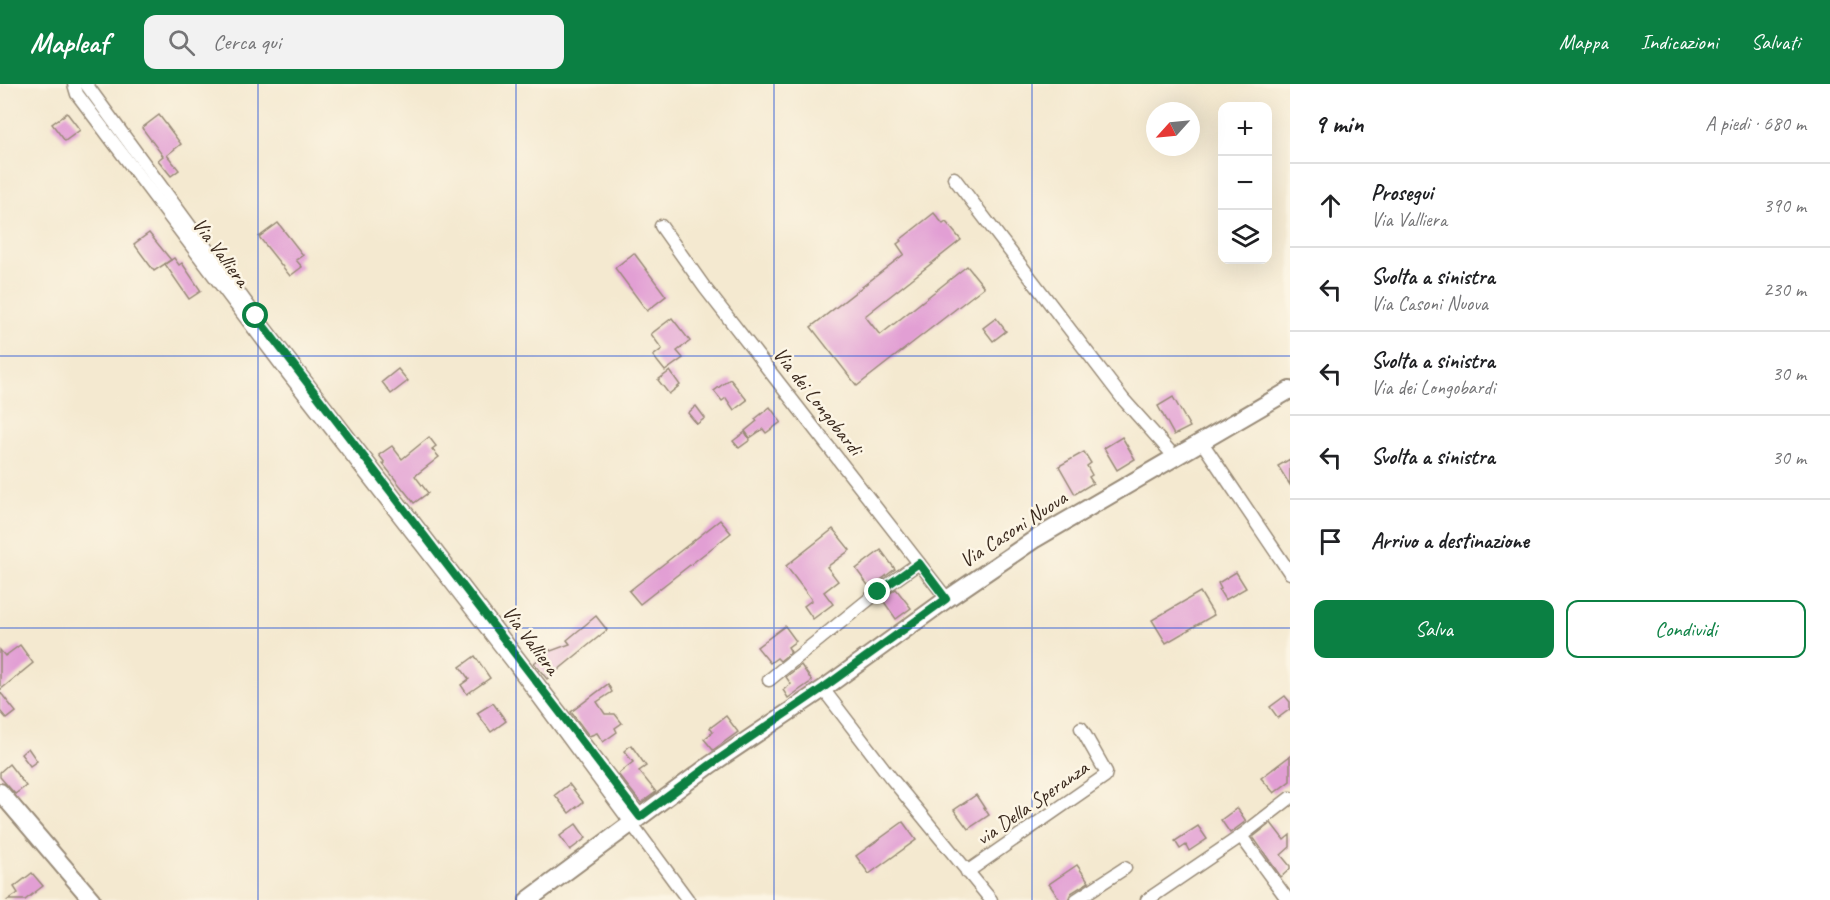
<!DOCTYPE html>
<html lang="it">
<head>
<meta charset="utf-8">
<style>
  body { margin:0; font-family:Caveat,sans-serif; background:#f2f2f2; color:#202124 }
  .controls { position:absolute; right:18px; top:18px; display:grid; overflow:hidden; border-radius:12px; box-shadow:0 6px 24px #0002 }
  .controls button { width:54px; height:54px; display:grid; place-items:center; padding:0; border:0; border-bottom:2px solid #e0e0e0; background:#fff; color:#202124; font:30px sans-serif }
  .compass { position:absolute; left:1146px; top:18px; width:54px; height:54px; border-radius:50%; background:#fff; box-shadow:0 6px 24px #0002; rotate:243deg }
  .stop { position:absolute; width:18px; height:18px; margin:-14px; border:4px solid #0b8043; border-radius:50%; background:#fff }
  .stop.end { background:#0b8043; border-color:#fff; box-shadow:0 2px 6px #0008 }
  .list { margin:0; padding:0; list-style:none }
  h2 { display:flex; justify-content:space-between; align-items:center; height:78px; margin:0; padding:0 24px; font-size:26px }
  h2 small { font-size:20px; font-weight:400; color:#757577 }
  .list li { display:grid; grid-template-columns:39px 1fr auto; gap:18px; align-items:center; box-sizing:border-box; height:84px; padding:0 24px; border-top:2px solid #e0e0e0 }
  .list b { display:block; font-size:22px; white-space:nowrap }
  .list p { margin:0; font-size:20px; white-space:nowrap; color:#757577 }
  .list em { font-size:20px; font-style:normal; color:#757577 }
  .actions { display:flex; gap:12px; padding:18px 24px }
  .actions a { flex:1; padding:14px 0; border:2px solid #0b8043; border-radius:12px; text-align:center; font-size:21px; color:#0b8043 }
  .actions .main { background:#0b8043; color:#fff }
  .icon { flex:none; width:33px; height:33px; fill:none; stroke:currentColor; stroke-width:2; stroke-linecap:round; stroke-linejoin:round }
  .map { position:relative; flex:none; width:1290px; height:816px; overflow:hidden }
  header { display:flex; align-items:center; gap:36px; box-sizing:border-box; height:84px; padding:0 30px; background:#0b8043; color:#fff }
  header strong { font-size:28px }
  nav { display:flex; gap:33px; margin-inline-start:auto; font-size:21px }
  .search { width:420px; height:54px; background:#f2f2f2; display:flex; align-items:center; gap:15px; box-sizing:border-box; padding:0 21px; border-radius:12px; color:#757577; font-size:22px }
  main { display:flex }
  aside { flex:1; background:#fff }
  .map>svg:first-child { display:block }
  .building { fill:#e29fd4 }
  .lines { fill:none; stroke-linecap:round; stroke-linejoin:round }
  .minor-casing { stroke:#988a77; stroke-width:15 }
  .secondary-casing { stroke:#988a77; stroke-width:20 }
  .minor { stroke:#fff; stroke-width:12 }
  .secondary { stroke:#fff; stroke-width:16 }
  .route { stroke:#0b8043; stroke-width:8 }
  .grid { fill:none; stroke:#1d4ed8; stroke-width:1.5; stroke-opacity:0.55 }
  .labels { text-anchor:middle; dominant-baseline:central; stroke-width:5; stroke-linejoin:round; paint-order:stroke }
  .street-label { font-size:21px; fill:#3b2a1e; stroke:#fcf5e5 }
</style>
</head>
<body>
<header>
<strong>Mapleaf</strong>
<div class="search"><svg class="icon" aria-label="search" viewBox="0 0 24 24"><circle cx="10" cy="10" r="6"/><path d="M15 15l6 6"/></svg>Cerca qui</div>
<nav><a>Mappa</a><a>Indicazioni</a><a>Salvati</a></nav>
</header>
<main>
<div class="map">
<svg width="1290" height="816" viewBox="0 0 1290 816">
  <rect width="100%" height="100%" fill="#fcf5e5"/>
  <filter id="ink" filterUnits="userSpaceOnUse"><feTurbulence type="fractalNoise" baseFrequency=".0167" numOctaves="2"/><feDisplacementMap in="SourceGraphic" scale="12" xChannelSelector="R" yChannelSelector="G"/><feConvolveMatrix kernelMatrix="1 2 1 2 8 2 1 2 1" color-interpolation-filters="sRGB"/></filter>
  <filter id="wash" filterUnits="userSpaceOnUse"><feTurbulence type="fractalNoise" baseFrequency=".008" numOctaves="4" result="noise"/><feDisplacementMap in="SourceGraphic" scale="24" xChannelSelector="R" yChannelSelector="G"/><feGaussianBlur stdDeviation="1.35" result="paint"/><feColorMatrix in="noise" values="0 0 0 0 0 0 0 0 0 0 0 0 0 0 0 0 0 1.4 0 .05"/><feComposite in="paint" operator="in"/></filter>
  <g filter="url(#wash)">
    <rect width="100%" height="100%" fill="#f4e9d0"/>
    <g id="blocks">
      <g class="building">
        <path d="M67,29L80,46L65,57L52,40Z"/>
        <path d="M159,31L181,60L167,71L179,86L171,92L158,76L163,72L142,44Z"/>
        <path d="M934,129L943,140L946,138L961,156L865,232L880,251L967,182L984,203L857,302L811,243L904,170L897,160L901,157L900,156Z"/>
        <path d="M278,139L303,171L296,176L302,183L290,192L259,153Z"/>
        <path d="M149,149L171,176L154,187L134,160Z"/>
        <path d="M634,169L666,212L647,227L615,184Z"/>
        <path d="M174,174L179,181L182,179L201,207L189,215L165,180Z"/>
        <path d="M672,234L690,257L677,267L683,274L665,287L653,272L662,265L651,250Z"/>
        <path d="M996,234L1006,247L993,257L983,244Z"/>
        <path d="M398,285L408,297L391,310L382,298Z"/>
        <path d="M670,287L680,301L669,310L658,296Z"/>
        <path d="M730,295L747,316L734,326L726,314L722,317L714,307Z"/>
        <path d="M1173,313L1190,343L1174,351L1158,322Z"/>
        <path d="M696,322L705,334L697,340L688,329Z"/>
        <path d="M770,323L781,338L766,349L763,345L750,354L745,347L757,337L755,335Z"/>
        <path d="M745,348L750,356L739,364L733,357Z"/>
        <path d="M429,353L436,362L432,365L439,373L415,392L428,409L414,419L383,380L385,379L379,371L392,362L402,375Z"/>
        <path d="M1122,353L1135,375L1117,386L1104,364Z"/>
        <path d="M1084,368L1091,379L1087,382L1092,391L1089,393L1093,399L1075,410L1059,382Z"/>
        <path d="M1290,375V401L1278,382Z"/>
        <path d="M720,436L731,449L640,520L629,507Z"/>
        <path d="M833,445L850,466L827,483L838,497L824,508L833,520L813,535L804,522L812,516L786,482Z"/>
        <path d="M881,466L895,485L870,504L856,485Z"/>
        <path d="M1236,488L1246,504L1225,516L1219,506L1221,505L1218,499Z"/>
        <path d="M896,505L911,524L896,535L882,515Z"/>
        <path d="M1200,508L1214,531L1166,559L1152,536Z"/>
        <path d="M596,532L607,546L547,595L534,579L550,566L551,567L570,560L567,556Z"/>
        <path d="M785,542L796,557L788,563L791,568L780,577L777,574L770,579L757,563Z"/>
        <path d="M20,561L33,579L0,606V566L5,572Z"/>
        <path d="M475,572L490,594L467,610L461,601L469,595L460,583Z"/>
        <path d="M801,581L812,597L788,614L783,606L791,600L786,593Z"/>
        <path d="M608,600L612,608L597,618L605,630H615L622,639L615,644L617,648L603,658L597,649L589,652L571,628Z"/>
        <path d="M0,608L16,628L7,635L0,627Z"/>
        <path d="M1285,612L1290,618V625L1278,634L1270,623Z"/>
        <path d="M493,619L506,637L491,648L477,629Z"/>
        <path d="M726,632L738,648L713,666L704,655L713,648L710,644Z"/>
        <path d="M631,661L646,682L639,687L656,708L641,719L618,690L633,678L624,667Z"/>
        <path d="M28,664L37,677L30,682L21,670Z"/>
        <path d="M1290,672V697L1274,709L1261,694Z"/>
        <path d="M9,680L26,702L15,710L0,693V688Z"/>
        <path d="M569,700L583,718L569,729L555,711Z"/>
        <path d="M976,711L989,731L968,745L954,726Z"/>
        <path d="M1237,724L1246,737L1230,749L1221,736Z"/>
        <path d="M903,738L916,756L869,790L856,772Z"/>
        <path d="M1271,739L1284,756L1290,751V763L1281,771L1290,782V785L1281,793L1253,753Z"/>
        <path d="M576,740L586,754L570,766L560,752Z"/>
        <path d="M1198,742L1207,755L1189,767L1186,761L1180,765L1175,757Z"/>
        <path d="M1077,781L1089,798L1071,809L1068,816H1060L1049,800Z"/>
        <path d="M32,789L43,802L25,816H8L18,809L14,803Z"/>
      </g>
    </g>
  </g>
  <g filter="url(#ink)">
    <use href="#blocks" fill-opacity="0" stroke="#988a77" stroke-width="1.5"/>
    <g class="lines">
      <defs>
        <g id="minor">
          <path d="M74,0L77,10L282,282L514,580L688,816"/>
          <path d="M86,0L256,232L641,733"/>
          <path d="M954,94L1123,315L1174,372"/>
          <path d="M661,142L705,204L947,515"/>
          <path d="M1201,357L1290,489"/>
          <path d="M769,596L878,508L919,479"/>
          <path d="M823,605L891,694L991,816"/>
          <path d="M1241,752L1288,816"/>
          <path d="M967,788L1105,692L1106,688L1081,644"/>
          <path d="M1076,816L1125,784"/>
          <path d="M1147,816L1241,752L1290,714"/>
        </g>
        <g id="secondary">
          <path d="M0,708L92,816"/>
          <path d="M528,816L710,681L823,605L947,515L1035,455L1290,306"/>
        </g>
      </defs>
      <use href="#minor" class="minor-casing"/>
      <use href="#secondary" class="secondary-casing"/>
      <use href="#minor" class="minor"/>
      <use href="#secondary" class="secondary"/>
    </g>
  </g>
  <g class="lines" filter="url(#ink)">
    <path class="route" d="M256,232L640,733L710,681L823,604L946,515L919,479L878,508"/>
  </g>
  <path class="grid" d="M258,0V816M516,0V816M774,0V816M1032,0V816M0,272H1290M0,544H1290"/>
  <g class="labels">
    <g class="street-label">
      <text transform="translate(221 168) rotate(53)">Via Valliera</text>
      <text transform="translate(818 317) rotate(52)">Via dei Longobardi</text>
      <text transform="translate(1013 445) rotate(-33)">Via Casoni Nuova</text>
      <text transform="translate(531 556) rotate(53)">Via Valliera</text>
      <text transform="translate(1032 719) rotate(-35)">via Della Speranza</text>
    </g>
  </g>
</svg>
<div class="controls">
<button>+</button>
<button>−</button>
<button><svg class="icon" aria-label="layers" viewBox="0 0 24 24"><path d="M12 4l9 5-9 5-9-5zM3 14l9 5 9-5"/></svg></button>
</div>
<svg class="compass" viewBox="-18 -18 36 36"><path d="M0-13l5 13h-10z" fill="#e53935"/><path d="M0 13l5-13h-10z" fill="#757577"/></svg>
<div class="stop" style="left:256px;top:232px"></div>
<div class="stop end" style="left:878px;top:508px"></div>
</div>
<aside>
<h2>9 min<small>A piedi · 680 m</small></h2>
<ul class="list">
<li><svg class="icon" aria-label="ahead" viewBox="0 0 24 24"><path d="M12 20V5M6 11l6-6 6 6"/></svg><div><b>Prosegui</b><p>Via Valliera</p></div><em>390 m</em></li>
<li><svg class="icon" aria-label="left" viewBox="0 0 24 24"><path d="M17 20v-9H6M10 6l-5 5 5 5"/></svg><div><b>Svolta a sinistra</b><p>Via Casoni Nuova</p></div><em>230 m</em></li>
<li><svg class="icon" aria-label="left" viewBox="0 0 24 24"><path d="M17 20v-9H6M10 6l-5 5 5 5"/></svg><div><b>Svolta a sinistra</b><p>Via dei Longobardi</p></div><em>30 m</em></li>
<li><svg class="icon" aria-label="left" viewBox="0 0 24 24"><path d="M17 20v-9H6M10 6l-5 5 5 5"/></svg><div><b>Svolta a sinistra</b></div><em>30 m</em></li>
<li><svg class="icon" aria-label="arrive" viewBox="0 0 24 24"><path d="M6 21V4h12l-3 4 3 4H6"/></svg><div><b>Arrivo a destinazione</b></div></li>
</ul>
<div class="actions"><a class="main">Salva</a><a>Condividi</a></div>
</aside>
</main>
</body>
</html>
